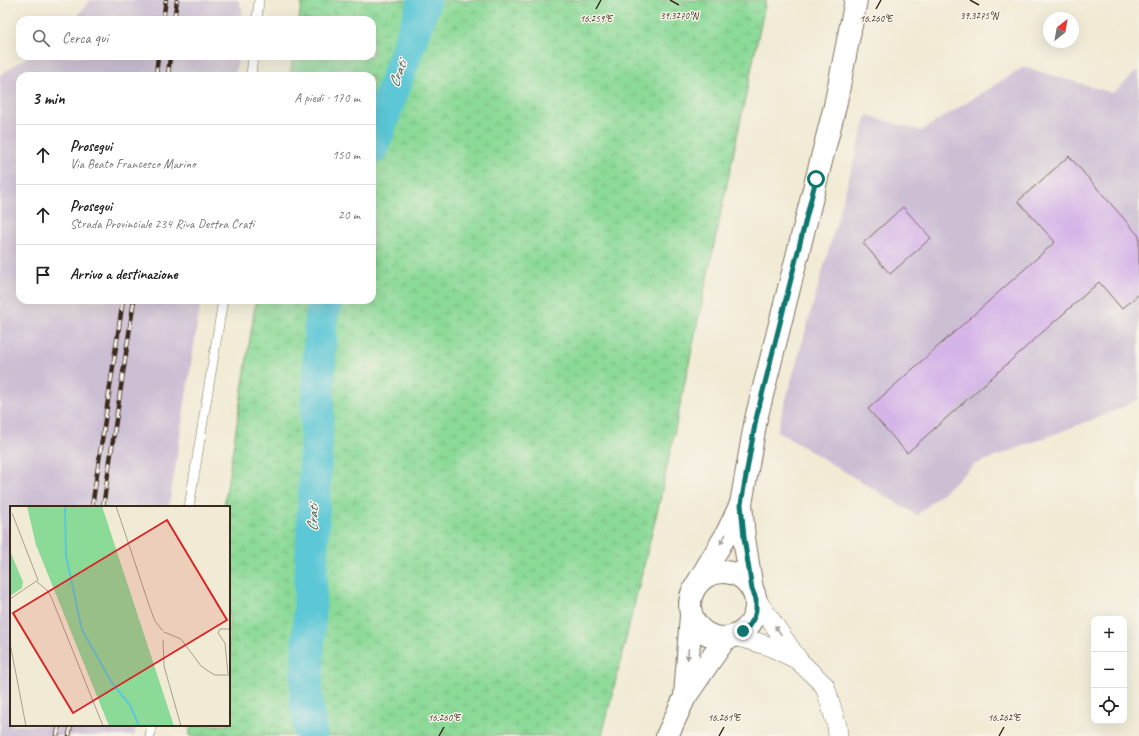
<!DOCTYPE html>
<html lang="it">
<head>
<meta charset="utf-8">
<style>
  body { margin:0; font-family:Caveat,sans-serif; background:#f6f6f6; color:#222 }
  .controls { position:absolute; right:12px; bottom:12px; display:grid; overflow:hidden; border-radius:8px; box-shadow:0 4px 16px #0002 }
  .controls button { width:36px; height:36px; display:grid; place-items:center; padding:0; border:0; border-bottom:1px solid #e0e0e0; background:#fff; color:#222; font:20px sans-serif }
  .compass { position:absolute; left:1043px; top:12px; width:36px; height:36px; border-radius:50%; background:#fff; box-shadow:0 4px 16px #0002; rotate:31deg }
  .stop { position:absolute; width:12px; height:12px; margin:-9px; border:3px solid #0f766e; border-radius:50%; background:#fff }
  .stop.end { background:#0f766e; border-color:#fff; box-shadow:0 1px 4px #0008 }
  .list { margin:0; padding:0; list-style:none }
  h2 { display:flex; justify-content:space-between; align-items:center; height:52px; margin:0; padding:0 16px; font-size:17px }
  h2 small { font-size:13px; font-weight:400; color:#767676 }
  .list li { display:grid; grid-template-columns:26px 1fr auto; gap:12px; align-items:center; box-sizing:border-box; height:60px; padding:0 16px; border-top:1px solid #e0e0e0 }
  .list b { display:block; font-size:15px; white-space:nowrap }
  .list p { margin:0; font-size:13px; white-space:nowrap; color:#767676 }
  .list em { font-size:13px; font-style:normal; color:#767676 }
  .icon { flex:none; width:22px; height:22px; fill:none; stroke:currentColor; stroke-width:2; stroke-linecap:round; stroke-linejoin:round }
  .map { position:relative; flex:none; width:1139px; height:736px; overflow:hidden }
  .search { position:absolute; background:#fff; box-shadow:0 4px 16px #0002; left:16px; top:16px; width:360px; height:44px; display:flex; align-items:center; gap:10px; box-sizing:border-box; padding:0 14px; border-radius:12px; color:#767676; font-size:15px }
  .panel { position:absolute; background:#fff; box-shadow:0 4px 16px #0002; left:16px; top:72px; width:360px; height:232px; border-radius:12px }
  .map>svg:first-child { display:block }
  .industrial { fill:#ccbfd4 }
  .wetland { fill:url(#wetland-marsh); stroke:#64825b }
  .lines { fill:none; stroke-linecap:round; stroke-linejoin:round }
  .river { stroke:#5cc7d6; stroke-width:33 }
  .building { fill:#d5b5e8 }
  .service-casing { stroke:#7b6e5e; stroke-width:10 }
  .minor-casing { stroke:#7b6e5e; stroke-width:20 }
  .secondary-casing { stroke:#7b6e5e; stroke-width:24 }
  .service { stroke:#fff; stroke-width:9 }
  .minor { stroke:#fff; stroke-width:19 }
  .secondary { stroke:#fff; stroke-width:22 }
  .rail-casing { stroke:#3b2a1e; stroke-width:4.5 }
  .rail { stroke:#f7f3e8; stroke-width:3; stroke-dasharray:9; stroke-linecap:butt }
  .oneway { fill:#a79f9a }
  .route { stroke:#0f766e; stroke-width:5 }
  .ticks { fill:none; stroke:#3b2a1e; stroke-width:1.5 }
  .labels { text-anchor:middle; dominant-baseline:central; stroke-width:3; stroke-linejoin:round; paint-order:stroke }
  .water-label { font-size:15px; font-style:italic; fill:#455955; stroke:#f7f3e8 }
  .inset-river { fill:none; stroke:#5cc7d6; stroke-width:2 }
  .inset-road { fill:none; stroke:#a89e8c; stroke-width:1 }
  .view { fill:#d62828; fill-opacity:0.15; stroke:#d62828; stroke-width:2 }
  .inset-edge { fill:none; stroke:#3b2a1e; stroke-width:2 }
  .ticks-label { font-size:10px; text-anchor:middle; fill:#3b2a1e; stroke:#f7f3e8; stroke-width:3; stroke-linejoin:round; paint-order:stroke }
</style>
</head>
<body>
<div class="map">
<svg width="1139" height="736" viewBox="0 0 1139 736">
  <defs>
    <pattern id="wetland-marsh" width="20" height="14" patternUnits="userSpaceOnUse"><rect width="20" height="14" fill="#8cda98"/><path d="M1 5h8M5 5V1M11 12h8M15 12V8" fill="none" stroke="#7abb83"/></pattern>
  </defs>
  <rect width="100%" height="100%" fill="#f7f3e8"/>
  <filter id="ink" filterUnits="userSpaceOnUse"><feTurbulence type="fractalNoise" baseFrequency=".025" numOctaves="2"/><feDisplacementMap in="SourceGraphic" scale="8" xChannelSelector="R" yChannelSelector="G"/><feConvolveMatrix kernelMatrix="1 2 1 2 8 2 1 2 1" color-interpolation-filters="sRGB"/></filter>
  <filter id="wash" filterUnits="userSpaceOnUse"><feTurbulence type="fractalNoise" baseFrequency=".012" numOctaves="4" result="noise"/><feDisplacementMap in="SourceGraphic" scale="16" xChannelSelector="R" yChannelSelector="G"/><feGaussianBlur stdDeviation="0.9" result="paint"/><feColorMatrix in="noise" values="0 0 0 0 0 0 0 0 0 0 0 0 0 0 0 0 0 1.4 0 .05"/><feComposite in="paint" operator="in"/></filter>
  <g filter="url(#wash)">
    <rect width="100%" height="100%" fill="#f1ebd5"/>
    <g class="industrial">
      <path d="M90,0H238L242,9V20H75Z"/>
      <path d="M29,56H238L235,76H20V300H201L169,507H11V725H136L134,736H0V75Z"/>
      <path d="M1024,67L1113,93L1139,69V399L1112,412L974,465L917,515L777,431L867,115L921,131Z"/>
    </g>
    <path class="wetland" d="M302,0H766L660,500L602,736H189L191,725H229V507H224L256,300H372V76H290L293,56H372V20H299Z"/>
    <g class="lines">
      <g class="river">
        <path d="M372,148L425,0"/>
        <path d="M311,736L306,702L321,318L327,300"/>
      </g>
    </g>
    <g id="blocks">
      <g class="building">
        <path d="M1069,156L1139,236V294L1122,309L1099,282L907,453L868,409L1055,242L1018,201Z"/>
        <path d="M903,207L931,238L890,274L863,243Z"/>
      </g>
    </g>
  </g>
  <g filter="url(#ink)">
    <use href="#blocks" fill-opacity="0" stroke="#7b6e5e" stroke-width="1"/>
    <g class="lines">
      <defs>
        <g id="service">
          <path d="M257,20L259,0"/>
          <path d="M251,76L253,56"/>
          <path d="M189,507L223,300"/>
          <path d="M150,736L152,725"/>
        </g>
        <g id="minor">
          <path d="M756,599L799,661L825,686L837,726L838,736"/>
          <path d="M735,636L769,646L796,659"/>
        </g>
        <g id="secondary">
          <circle cx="723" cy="605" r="33"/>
          <path d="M697,584L726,535L741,504"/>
          <path d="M752,589L744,538L741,504L756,419L835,106L856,0"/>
          <path d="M685,696L691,615"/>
          <path d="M667,736L685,697L718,649L726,638"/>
        </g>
      </defs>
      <use href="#service" class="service-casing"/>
      <use href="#minor" class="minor-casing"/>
      <use href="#secondary" class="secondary-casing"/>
      <use href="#service" class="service"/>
      <use href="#minor" class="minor"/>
      <use href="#secondary" class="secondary"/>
      <defs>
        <g id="rail">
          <path d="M163,20L166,0"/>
          <path d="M174,20L177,0"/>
          <path d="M156,76L158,56"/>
          <path d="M168,76L170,56"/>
          <path d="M92,507L123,300"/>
          <path d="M103,507L134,300"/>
          <path d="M57,736L59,725"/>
          <path d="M69,736L71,725"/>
        </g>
      </defs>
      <use href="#rail" class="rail-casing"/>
      <use href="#rail" class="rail"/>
    </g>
    <defs><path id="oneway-solid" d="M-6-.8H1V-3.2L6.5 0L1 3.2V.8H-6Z"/></defs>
    <g class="oneway">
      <use href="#oneway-solid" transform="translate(723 539) rotate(120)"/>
      <use href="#oneway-solid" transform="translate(778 630) rotate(-125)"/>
      <use href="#oneway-solid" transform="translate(688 654) rotate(94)"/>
    </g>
  </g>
  <g class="lines" filter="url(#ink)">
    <path class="route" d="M743,631L749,626L754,618L756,610V599L752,589L744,538L741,504L756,419L816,179"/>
  </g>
  <path class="ticks" d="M670,0L679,5M970,0L979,5M596,9L601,0M876,9L881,0M439,736L444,727M719,736L724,727M999,736L1004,727"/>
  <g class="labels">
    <g class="water-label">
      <text transform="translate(398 74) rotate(-70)">Crati</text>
      <text transform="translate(313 518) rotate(-88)">Crati</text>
    </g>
  </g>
  <g transform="translate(10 506)">
    <rect width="220" height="220" fill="#f1ebd5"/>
    <path d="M0,45L13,76L12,82L0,90Z" fill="#8cda98"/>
    <path d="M17,0H92L164,220H99L26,39Z" fill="#8cda98"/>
    <path class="inset-river" d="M55,0L56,50L72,124L102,177L120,199L129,220"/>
    <path class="inset-road" d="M106,0L140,102L145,115L153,125M27,76L38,85L42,93L93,220M0,93L28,74L2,7M154,126L171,133L191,160L198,165L205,169H220M153,134L154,160L171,220M0,137L16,220M218,168L215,137L208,127L210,123H220"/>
    <path class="view" d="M157,14L217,114L63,207L3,107Z"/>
    <rect width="220" height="220" class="inset-edge"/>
  </g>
  <g class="ticks-label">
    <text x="979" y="19">39.3275°N</text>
    <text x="679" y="19">39.3270°N</text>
    <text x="596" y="22">16.259°E</text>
    <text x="876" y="22">16.260°E</text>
    <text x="444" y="721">16.260°E</text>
    <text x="724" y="721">16.261°E</text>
    <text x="1004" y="721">16.262°E</text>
  </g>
</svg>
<div class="controls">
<button>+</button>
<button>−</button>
<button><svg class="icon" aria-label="locate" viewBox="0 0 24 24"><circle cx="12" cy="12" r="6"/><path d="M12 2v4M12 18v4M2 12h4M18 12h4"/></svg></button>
</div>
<svg class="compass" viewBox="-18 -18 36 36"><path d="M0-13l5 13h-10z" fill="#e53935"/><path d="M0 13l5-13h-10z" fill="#767676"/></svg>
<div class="stop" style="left:816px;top:179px"></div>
<div class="stop end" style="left:743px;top:631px"></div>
<div class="search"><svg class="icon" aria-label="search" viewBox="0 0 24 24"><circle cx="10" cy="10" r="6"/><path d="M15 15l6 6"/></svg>Cerca qui</div>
<section class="panel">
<h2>3 min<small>A piedi · 170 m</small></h2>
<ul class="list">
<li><svg class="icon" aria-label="ahead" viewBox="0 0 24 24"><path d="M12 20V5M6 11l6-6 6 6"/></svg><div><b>Prosegui</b><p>Via Beato Francesco Marino</p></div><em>150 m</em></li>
<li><svg class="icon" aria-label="ahead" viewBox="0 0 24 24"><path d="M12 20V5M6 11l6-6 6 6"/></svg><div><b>Prosegui</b><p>Strada Provinciale 234 Riva Destra Crati</p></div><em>20 m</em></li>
<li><svg class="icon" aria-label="arrive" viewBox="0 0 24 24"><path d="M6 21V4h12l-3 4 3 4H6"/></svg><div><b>Arrivo a destinazione</b></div></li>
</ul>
</section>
</div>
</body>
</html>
